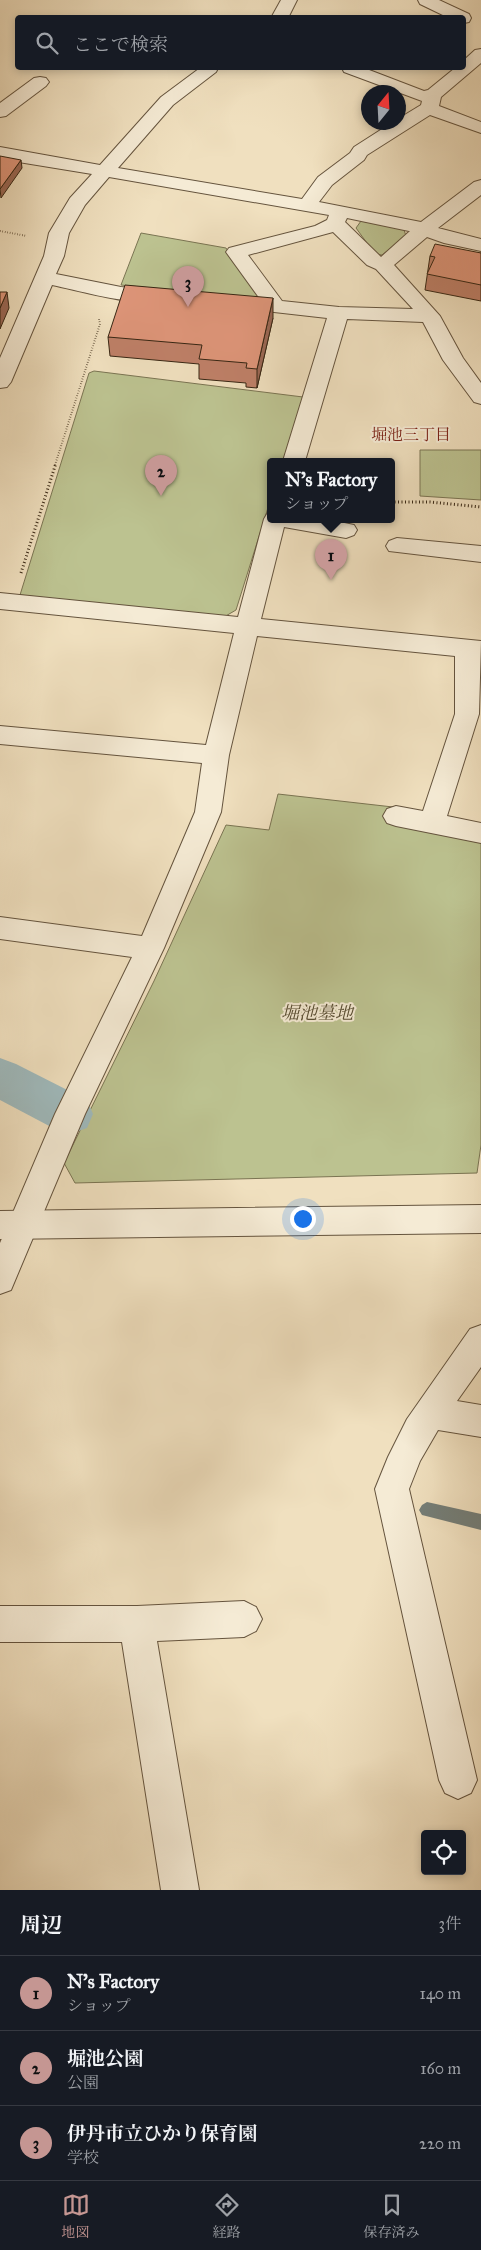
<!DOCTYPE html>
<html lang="ja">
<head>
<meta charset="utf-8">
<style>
  body { margin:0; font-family:"IM FELL Great Primer","Noto Serif JP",serif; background:#242831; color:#f1f3f6 }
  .controls { position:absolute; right:15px; bottom:15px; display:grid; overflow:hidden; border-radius:5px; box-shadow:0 2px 8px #0003 }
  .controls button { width:45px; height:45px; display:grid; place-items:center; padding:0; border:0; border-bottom:1px solid #363941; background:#171b24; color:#f1f3f6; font:25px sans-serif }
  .compass { position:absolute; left:361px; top:85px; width:45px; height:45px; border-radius:50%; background:#171b24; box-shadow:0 2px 8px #0003; rotate:18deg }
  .you { position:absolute; left:302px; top:1218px; width:18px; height:18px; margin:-12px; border:4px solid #fff; border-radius:50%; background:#1a73e8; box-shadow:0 0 0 8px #1a73e833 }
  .badge { display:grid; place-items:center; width:32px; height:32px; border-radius:50%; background:#c59692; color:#111; font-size:16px; font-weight:700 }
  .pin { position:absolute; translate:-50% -41px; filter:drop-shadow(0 1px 2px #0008) }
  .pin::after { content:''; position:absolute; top:26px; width:18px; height:15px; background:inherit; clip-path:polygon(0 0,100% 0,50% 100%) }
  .popup { position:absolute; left:267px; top:458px; width:128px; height:65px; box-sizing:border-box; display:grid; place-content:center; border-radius:5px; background:#171b24; filter:drop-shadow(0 1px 4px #0005); font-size:16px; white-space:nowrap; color:#9ea1a6 }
  .popup b { font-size:19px; color:#f1f3f6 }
  .popup::after { content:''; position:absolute; left:50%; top:100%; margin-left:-10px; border:10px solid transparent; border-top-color:#171b24 }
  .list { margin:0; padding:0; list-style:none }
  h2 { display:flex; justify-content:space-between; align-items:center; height:65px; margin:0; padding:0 20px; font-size:21px }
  h2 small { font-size:16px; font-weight:400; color:#9ea1a6 }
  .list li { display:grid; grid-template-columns:32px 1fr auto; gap:15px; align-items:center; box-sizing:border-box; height:75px; padding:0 20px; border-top:1px solid #363941 }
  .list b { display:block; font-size:19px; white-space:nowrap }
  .list p { margin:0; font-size:16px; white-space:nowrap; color:#9ea1a6 }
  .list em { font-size:16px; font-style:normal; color:#9ea1a6 }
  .icon { flex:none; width:28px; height:28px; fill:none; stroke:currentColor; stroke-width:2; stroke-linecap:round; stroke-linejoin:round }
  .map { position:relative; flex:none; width:481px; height:1890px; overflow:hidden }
  .search { position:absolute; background:#171b24; box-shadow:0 2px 8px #0003; left:15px; right:15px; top:15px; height:55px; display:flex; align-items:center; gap:12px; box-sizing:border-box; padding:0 18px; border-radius:5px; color:#9ea1a6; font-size:19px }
  .sheet { height:290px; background:#171b24 }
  nav { display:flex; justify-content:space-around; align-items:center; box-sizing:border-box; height:70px; border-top:1px solid #363941; background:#171b24; font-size:14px; color:#9ea1a6 }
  nav a { display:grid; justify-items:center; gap:2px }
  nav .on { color:#c59692 }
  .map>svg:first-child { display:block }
  .green { fill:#bcc290; stroke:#7a7452 }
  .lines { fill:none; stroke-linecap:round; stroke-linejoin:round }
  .stream { fill:#757f79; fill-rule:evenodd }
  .canal { fill:#9fbabd; fill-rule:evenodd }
  .minor-casing { stroke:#65543e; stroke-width:2 }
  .tertiary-casing { stroke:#65543e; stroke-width:2 }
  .path-far1 { stroke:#372613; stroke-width:2; stroke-dasharray:0.5 2; stroke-linecap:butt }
  .path { stroke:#372613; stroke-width:3; stroke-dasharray:1 2.5; stroke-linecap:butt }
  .minor { fill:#f5ebd5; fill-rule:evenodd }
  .tertiary { fill:#f5ebd5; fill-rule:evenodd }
  .wall { fill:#bf8068; stroke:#372613 }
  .shaded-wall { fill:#9b6855; stroke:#372613 }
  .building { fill:#de9579; stroke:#372613 }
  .labels { text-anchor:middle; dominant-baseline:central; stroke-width:4; stroke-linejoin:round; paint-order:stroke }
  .far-neighbourhood-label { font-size:16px; fill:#7a1f14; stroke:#f5ebd5 }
  .park-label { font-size:18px; font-style:italic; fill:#584d32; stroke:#f5ebd5 }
</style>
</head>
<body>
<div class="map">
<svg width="481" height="1890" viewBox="0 0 481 1890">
  <rect width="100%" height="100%" fill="#f0e0bf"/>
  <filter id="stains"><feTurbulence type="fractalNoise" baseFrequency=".004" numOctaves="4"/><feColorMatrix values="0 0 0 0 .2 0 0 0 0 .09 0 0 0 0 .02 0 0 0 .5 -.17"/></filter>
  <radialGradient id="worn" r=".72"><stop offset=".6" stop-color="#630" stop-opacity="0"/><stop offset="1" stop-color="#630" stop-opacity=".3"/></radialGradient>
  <g class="green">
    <path d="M361,221L394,226L404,230L406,236L382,255L375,254L356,228Z"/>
    <path d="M141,233L226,248L258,295L255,298L121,285Z"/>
    <path d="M94,371L303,397L283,461H271V498L236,610L224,617L20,595L89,373Z"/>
    <path d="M420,450H481V500L420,496Z"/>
    <path d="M278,794L393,807L391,824L481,843V1145L477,1173L75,1183L64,1163L154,981L226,825L269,830Z"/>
  </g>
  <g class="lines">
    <path class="stream" d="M427,1502L481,1514V1530L422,1515L419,1510L422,1505Z"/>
    <path class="canal" d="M0,1058L16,1064L87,1100L93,1114L87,1128L70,1134L53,1128L0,1100Z"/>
    <defs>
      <g id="minor">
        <path d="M281,0H297L288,18H271Z"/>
        <path d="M418,0H439L469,14L471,18L469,22L464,23V18H449L420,4Z"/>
        <path d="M481,49V63L441,97L439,106L481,122V133L430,115L367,155L364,160L332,185L319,202L421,222L474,182L481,180V195L438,228L481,239V251L444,243L427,237L394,265L440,316L463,358L481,383V404L474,402L443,360L423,322L347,319L305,461H283L327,318L230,307L227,303L230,299L237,297L260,299L226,252L229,248L315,226L327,220L329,215L109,177L85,205L69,233L64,256L56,274L121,287L166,292L169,296L166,300C137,308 82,291 52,285L11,382L7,387L0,388V358L44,256L49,233L70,198L92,174L0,159V147L100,165L161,97L200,68H218L216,72L173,105L118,168L302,199L318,177L350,153L354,147L393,122H398V119L421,105L422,101L344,72L342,68H364L424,91L428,90L455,68H464V60L475,50ZM347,218L409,231H410L381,257L345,222ZM333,232L367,265L376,269L413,309L339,307L282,301L248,255Z"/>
        <path d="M40,77L46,78L49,82L46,86L6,116L0,117V103L34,78Z"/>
        <path d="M271,513V519H325L354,525L357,530L354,535L346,538L284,527L261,619L481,641L479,714L447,816L481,823V843L396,826L387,823L383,816L387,809L396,806L423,811L455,714V656L257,636L229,755L221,812L164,948L85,1114L11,1290L0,1294V1243L55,1114L132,957L0,939V917L142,936L195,812L202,763L0,744V726L206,745L234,633L0,609V593L238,617L264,519L267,514Z"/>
        <path d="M397,538L481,546V562L389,551L386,546L389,541Z"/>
        <path d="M481,1325V1367L457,1401L481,1405V1437L438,1430L420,1461L409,1489L477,1780L471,1793L458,1799L445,1793L439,1780L375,1489L388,1457L407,1419L470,1329Z"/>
        <path d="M244,1601L256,1607L262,1619L256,1631L244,1637L157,1641L199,1890H161L122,1642H0V1606H137Z"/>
      </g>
      <path id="tertiary" d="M481,1205V1233L0,1239V1211Z"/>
    </defs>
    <use href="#minor" class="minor-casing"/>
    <use href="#tertiary" class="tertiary-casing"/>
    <g class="path-far1">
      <path d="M0,231L27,236"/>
      <path d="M55,465L100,324L99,319"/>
    </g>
    <g class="path">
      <path d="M391,502H430L481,507"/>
      <path d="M21,573L56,463"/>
    </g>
    <use href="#minor" class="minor"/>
    <use href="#tertiary" class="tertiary"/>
  </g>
  <g class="wall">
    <path d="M481,253V301L425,290L430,256Z"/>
    <path d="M273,318L257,388L246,387V383L199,379V364L110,356L108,337Z"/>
  </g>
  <g class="shaded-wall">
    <path d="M21,160L22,168L1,198L0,189Z"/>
    <path d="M7,292L9,308L0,329V308Z"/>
    <path d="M273,298V318L257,388V369Z"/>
  </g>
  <g class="building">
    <path d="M0,156L21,160L0,189Z"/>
    <path d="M435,244L481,253V285L427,274L435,257L430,256Z"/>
    <path d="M125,285L273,298L257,369L246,368L247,363L199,359L202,345L108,337Z"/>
    <path d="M0,292H7L0,308Z"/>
  </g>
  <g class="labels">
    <g class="far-neighbourhood-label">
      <text x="411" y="434">堀池三丁目</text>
    </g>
    <g class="park-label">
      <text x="317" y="1013">堀池墓地</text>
    </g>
  </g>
  <rect width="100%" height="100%" filter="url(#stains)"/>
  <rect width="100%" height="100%" fill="url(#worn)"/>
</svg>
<div class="controls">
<button><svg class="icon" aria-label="locate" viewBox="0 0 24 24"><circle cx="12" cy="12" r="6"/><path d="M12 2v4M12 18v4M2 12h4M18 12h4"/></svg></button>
</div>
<svg class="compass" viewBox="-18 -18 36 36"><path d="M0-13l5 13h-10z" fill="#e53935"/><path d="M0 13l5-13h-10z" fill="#9ea1a6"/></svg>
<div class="you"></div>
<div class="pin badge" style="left:331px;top:580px">1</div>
<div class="popup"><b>N's Factory</b>ショップ</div>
<div class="pin badge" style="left:161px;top:496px">2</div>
<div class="pin badge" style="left:188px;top:307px">3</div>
<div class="search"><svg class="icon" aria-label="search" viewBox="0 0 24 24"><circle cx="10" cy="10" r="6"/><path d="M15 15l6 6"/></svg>ここで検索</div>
</div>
<section class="sheet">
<h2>周辺<small>3件</small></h2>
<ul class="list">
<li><span class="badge">1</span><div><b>N's Factory</b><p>ショップ</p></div><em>140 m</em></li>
<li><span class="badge">2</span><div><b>堀池公園</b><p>公園</p></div><em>160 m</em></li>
<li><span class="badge">3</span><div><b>伊丹市立ひかり保育園</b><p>学校</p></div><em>220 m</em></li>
</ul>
</section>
<nav>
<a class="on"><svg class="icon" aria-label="map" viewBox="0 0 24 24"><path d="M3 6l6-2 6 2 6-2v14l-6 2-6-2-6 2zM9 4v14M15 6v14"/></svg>地図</a>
<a><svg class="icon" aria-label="directions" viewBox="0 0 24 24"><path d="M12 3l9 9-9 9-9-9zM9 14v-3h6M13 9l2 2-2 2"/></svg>経路</a>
<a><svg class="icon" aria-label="saved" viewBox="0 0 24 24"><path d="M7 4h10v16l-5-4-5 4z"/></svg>保存済み</a>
</nav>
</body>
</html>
